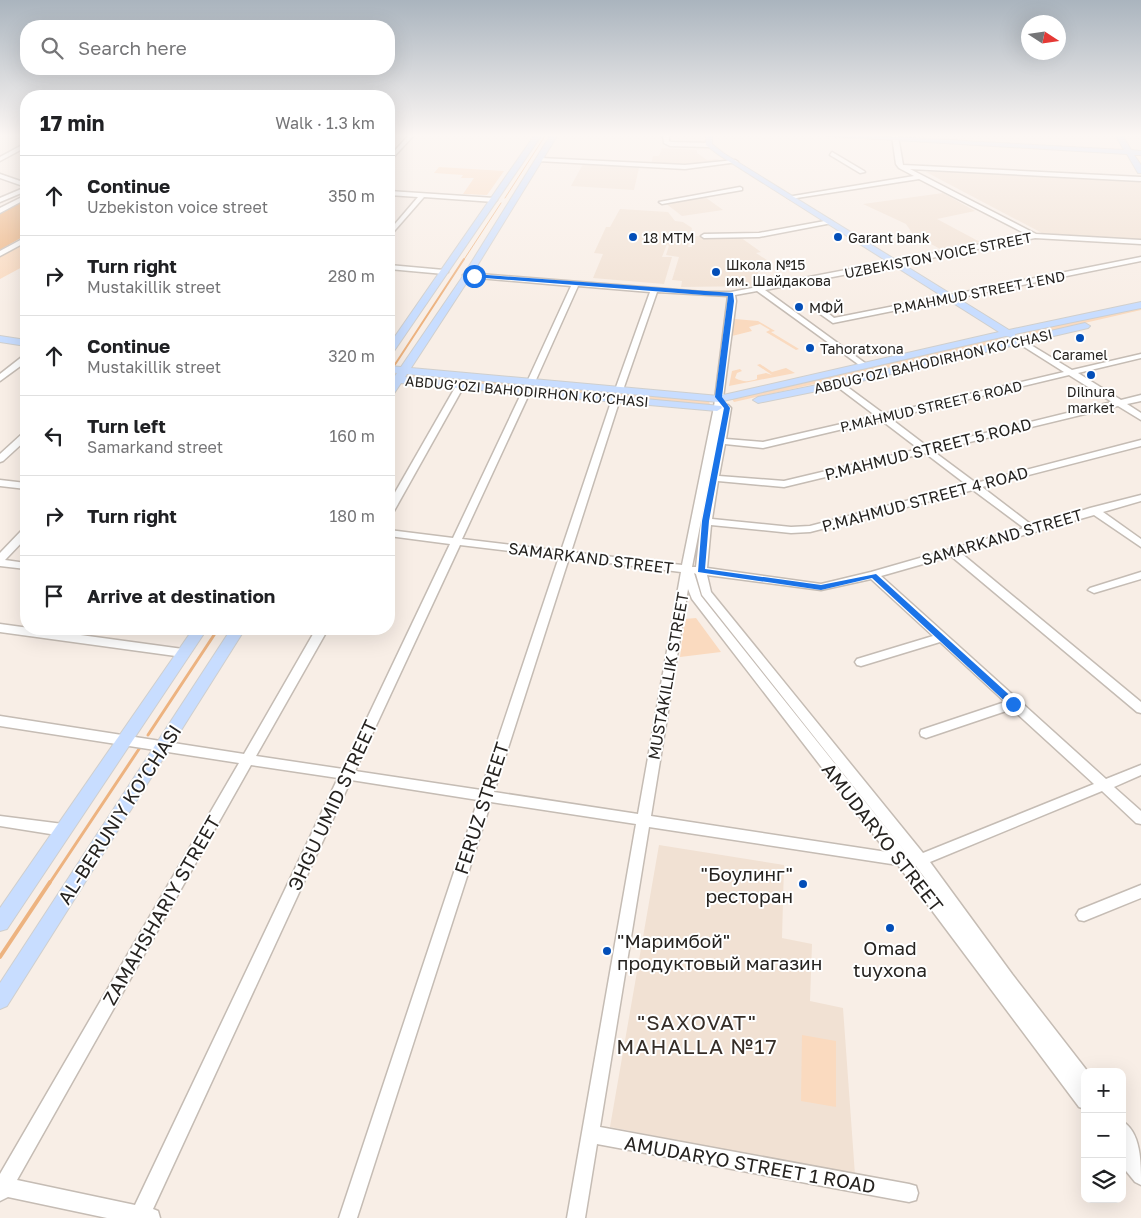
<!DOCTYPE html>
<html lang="en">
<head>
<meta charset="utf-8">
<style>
  body { margin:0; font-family:"Golos Text",sans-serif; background:#f6f6f6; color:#202124 }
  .controls { position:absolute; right:15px; bottom:15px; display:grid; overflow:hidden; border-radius:10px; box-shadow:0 5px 20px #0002 }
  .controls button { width:45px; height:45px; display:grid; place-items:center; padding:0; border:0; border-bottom:1px solid #e0e0e0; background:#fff; color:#202124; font:25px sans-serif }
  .compass { position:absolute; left:1021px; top:15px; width:45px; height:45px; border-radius:50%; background:#fff; box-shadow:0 5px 20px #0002; rotate:102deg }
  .stop { position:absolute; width:15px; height:15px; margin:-11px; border:4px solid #1a73e8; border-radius:50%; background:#fff }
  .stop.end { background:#1a73e8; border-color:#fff; box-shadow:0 1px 5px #0008 }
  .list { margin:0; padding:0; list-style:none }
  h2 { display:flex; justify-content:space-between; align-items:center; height:65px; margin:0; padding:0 20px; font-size:21px }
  h2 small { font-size:16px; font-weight:400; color:#757577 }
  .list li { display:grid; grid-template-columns:32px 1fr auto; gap:15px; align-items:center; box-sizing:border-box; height:80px; padding:0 20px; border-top:1px solid #e0e0e0 }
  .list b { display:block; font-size:19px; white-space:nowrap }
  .list p { margin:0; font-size:16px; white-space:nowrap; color:#757577 }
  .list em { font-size:16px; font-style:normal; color:#757577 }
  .icon { flex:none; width:28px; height:28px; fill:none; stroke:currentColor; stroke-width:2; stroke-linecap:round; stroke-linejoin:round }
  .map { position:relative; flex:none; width:1141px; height:1218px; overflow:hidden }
  .search { position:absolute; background:#fff; box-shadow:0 5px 20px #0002; left:20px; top:20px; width:375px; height:55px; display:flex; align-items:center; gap:12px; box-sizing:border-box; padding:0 18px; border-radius:20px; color:#757577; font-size:19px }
  .panel { position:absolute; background:#fff; box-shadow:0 5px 20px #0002; left:20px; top:90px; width:375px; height:545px; border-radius:20px }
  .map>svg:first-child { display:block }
  .built { fill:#f1e1d3 }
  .green { fill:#fadabf }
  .water { fill:#edb380 }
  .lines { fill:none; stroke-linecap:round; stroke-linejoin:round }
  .stream-far3 { stroke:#edb380; stroke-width:1 }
  .stream-far2 { stroke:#edb380; stroke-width:2 }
  .stream-far1 { stroke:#edb380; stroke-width:3 }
  .stream { stroke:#edb380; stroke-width:4 }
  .minor-casing { stroke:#c5bcb4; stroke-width:3 }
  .major-casing { stroke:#cfcfce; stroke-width:2 }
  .minor { fill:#fff; fill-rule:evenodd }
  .major { fill:#c8ddff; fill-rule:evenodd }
  .route { fill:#1a73e8 }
  .poi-dot { fill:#034eb8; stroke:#fff; stroke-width:2 }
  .labels { text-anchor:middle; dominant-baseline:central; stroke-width:4; stroke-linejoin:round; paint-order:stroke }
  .far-poi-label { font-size:14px; fill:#262320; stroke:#fff; text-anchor:start }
  .far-street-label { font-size:14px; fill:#262320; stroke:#fff }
  .street-label { font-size:16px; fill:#262320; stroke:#fff }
  .near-street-label { font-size:19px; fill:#262320; stroke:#fff }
  .near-poi-label { font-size:19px; fill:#262320; stroke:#fff; text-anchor:end }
  .near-neighbourhood-label { font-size:21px; letter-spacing:1px; fill:#352d27; stroke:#fff }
</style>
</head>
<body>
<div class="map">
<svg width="1141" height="1218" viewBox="0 0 1141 1218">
  <rect width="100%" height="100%" fill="#f8eee6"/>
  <g class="built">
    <path d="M662,148L697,150V153L707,160L717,159L721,161L697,164H680L679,166L651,164L653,156H659Z"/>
    <path d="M583,164L639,168L634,190L571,186Z"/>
    <path d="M938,171L1139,181L1141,184V240L1042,233L926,172Z"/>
    <path d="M943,193L975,211L937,219L980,242L942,250L913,234L906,224L863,204Z"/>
    <path d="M699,196L705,197L723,210L682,216L664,202Z"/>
    <path d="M620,209L668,212L675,221L683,222L692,228L688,247H692L694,236L740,237L761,252L756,253L770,262L761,265L760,263L755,286L681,287L682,281L672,280L679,257L666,255L669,246L667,244L662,257H672L664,284L593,278L603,254L594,253L606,227H610Z"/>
    <path d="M659,845L784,865L782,938L812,944L810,1001L843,1008L855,1175L610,1127Z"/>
  </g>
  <g class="green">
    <path d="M439,167L504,171L487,195L463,194L474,178H461L463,175L434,173Z"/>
    <path d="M26,237V265L0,279V252Z"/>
    <path d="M1141,306V310L1028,336L1023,332Z"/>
    <path d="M735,319L758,321L775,331L771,332L799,349L796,350L766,332L770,330L760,324L749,327L752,331L732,336Z"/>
    <path d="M1000,338L1006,341L734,402L731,398Z"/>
    <path d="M760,364L772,372L786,368L795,373L729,386L732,371L740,369L742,371L737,373L735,378C743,382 748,382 757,379V375L766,373L772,375L757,365Z"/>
    <path d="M409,374L707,400L709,401L710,405L408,377Z"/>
    <path d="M696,618L721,652L680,657L685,619Z"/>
    <path d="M802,1035L836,1041V1107L801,1101Z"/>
  </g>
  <path class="water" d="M26,199V235L0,250V213Z"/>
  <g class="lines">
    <g class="stream-far3">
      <path d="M505,198L545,136"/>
      <path d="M463,261L501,203"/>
    </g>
    <path class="stream-far2" d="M394,366L464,259"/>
    <g class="stream-far1">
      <path d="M148,735L218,629"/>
      <path d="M49,884L139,749"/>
    </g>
    <path class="stream" d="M0,957L50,882"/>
    <defs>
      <g id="minor">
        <path d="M408,136H413L389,162V157Z"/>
        <path d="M663,136H669V141L671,142L709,143L712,145L709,147L670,146L664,143Z"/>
        <path d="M892,136H898L903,165L1141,177V181L910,169L1036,234L1141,240V244L1035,238L765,290L865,363L866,365L862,367L757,291L735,295L736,301L722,405H728L731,408L726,439L763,442L876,416L835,385V381L838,380L884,414L1064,372L1018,343L1017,341L1021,339L1072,370L1141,354V358L1078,373L1121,400L1141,395V401L1127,404L1141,413V420L1118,406L933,451L976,483L1141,440V446L982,487L1033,526L1090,508L1141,495V501L1103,512L1141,539V547L1094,515L961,553L1141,702V713L1137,712L951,556L881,576L1106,779L1141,765V775L1114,787L1141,811V824L1136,823L1102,791L930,862L1012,974L1088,1072H1085V1109L1079,1107L898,865L649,827L600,1127L909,1184L916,1186L918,1193L916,1200L909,1202L597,1144L585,1218H567L636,824L491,802L357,1218H339L478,800L351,780L153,1209L158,1211L160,1218H107L8,1197L0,1201V1174L239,763L0,726V716L244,754L316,629H328L256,756L343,769L450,544L389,536V530L453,538L522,392L526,389L530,392L462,539L561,551L612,399L616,396L620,399L571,552L682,565L714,407L728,296L657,292L623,390L619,393L615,390L650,292L578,286L535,382L531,385L527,382L571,286L467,277L463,275L467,273L704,292H731L1028,235L919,179L790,199L787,197L914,176L899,168L896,164ZM1069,375L1112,402L928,447L890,418ZM881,420L919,449L784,481L719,476L725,444L763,448ZM716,443L701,521L696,567H692ZM925,453L967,485L810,526L791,527L712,519L718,481L784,487ZM973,490L1024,528L871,572L821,584L707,568L711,525L791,533L810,532ZM460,545L559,557L481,790L355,771ZM569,558L681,572L638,814L494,792ZM694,573L696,574L702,595L907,854L701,596ZM707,575L821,590L871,579L933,636L857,659L855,662L857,665L861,666L940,642L1005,702L921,730L920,733L921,736L926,738L1012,709L1094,784L923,853L711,592ZM688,589L692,599L887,852L651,816ZM251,765L338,778L135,1205L17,1180ZM915,866H916L933,889Z"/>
        <path d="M26,143V147L0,161V157Z"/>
        <path d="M832,152L864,171L865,172L860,173L830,155Z"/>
        <path d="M540,158L685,165L735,160L738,162L685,169L538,161Z"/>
        <path d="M0,174L26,183V187L0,178Z"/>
        <path d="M26,187V191L0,202V198Z"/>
        <path d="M740,187L742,188V190L662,204L659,202Z"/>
        <path d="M389,191L494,198L497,200L494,202L424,197L389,237V231L418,197L389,195Z"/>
        <path d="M26,195V199L0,213V208Z"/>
        <path d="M830,220L833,222L832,223L759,237L704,238L701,236L704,234L759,233Z"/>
        <path d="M26,237V242L0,256V251Z"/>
        <path d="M1141,257V261L833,323L816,311L823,309L834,318Z"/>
        <path d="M389,265L444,270L448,272L444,274L389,269Z"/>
        <path d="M23,356H26V362L0,381V374Z"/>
        <path d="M460,383L464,386L394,511L389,514V503L456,386Z"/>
        <path d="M26,432V440L3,461L0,462V454L23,433Z"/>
        <path d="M0,480L26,483V489L0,486Z"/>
        <path d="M26,529V538L5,560L26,563V569L0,566V553L22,530Z"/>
        <path d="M1141,572V579L1094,593L1088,590L1090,588Z"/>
        <path d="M0,624L183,649L189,653L183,657L0,632Z"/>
        <path d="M0,816L63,824L68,826L70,830L68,834L63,836L0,826Z"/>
        <path d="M1141,885V898L1084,921L1079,920L1076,915L1079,910Z"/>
        <path d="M1122,1121C1141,1132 1141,1162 1141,1185L1135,1182L1122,1166Z"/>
      </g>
      <g id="major">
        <path d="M534,136H541L392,354L389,355V345Z"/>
        <path d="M550,136H557L469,279L411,368L719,396L999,332L719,155L706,145V136H712V144L723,153L1009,330L1141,302V308L1015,334V338L1006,336L719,402L407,374L405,377L721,406L722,408L717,411L401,383L393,395L389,396V386L391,382H389V376H395L397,373L389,372V366L401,367L461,279Z"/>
        <path d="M829,136H876L1124,150L1116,136H1123L1131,150L1141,151V155H1134L1141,165V173H1138L1127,154Z"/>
        <path d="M1085,323L1090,326L1088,328L827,389L758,403L753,400L758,397L827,383Z"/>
        <path d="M0,336L26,340V346L0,342Z"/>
        <path d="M193,629H207L7,929L0,931V908Z"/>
        <path d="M231,629H245L7,1006L0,1009V983Z"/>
      </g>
    </defs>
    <use href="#minor" class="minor-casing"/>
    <use href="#major" class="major-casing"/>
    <use href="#minor" class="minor"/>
    <use href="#major" class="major"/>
  </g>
  <linearGradient id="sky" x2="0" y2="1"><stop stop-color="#aab4be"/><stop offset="0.44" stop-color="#fcf7f4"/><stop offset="1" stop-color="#fcf7f4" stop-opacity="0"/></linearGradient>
  <rect width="1141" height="307" fill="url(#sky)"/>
  <path class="route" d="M474,274L733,293L734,301L722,397L730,408L709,521L705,569L821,585L876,574L1016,701V706H1010L872,578L821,590L698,572L702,521L724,408L715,397L728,296L704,295L473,277Z"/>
  <g class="poi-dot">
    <circle cx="633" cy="237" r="5"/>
    <circle cx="838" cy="237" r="5"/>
    <circle cx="716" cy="272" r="5"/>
    <circle cx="799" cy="307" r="5"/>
    <circle cx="1080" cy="338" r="5"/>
    <circle cx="810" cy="348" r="5"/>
    <circle cx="1091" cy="375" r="5"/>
    <circle cx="803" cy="884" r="5"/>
    <circle cx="890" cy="928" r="5"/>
    <circle cx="607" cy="951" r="5"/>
  </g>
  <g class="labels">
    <g class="far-poi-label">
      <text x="643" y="237">18 MTM</text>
      <text x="848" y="237">Garant bank</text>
      <text x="726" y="264">Школа №15<tspan x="726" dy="16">им. Шайдакова</tspan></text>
      <text x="809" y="307">МФЙ</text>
      <text x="820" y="348">Tahoratxona</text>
      <text x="1080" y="354" text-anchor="middle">Caramel</text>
      <text x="1091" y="391" text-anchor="middle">Dilnura<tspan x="1091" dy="16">market</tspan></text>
    </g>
    <g class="far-street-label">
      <text transform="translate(938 255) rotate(-11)">UZBEKISTON VOICE STREET</text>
      <text transform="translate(979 292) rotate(-11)">P.MAHMUD STREET 1 END</text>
      <text transform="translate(933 361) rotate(-13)">ABDUG’OZI BAHODIRHON KO’CHASI</text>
      <text transform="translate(527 391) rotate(5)">ABDUG’OZI BAHODIRHON KO’CHASI</text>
      <text transform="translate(931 406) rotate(-13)">P.MAHMUD STREET 6 ROAD</text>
    </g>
    <g class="street-label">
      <text transform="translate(928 449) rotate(-14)">P.MAHMUD STREET 5 ROAD</text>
      <text transform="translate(925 499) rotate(-15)">P.MAHMUD STREET 4 ROAD</text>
      <text transform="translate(1002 537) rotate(-16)">SAMARKAND STREET</text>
      <text transform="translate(591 558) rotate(7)">SAMARKAND STREET</text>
      <text transform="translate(668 676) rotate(-80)">MUSTAKILLIK STREET</text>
    </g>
    <g class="near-street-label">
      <text transform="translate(332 805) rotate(-65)">ЭHGU UMID STREET</text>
      <text transform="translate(481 808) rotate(-72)">FERUZ STREET</text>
      <text transform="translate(119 814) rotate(-57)">AL-BERUNIY KO’CHASI</text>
      <text transform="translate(883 837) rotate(52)">AMUDARYO STREET</text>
      <text transform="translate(161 910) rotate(-60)">ZAMAHSHARIY STREET</text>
      <text transform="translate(750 1164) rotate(10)">AMUDARYO STREET 1 ROAD</text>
    </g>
    <g class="near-poi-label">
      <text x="793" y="873">"Боулинг"<tspan x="793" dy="22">ресторан</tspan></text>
      <text x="617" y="940" text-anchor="start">"Маримбой"<tspan x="617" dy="22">продуктовый магазин</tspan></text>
      <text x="890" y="947" text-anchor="middle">Omad<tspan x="890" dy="22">tuyxona</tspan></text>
    </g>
    <g class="near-neighbourhood-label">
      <text x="697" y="1022">"SAXOVAT"<tspan x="697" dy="24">MAHALLA №17</tspan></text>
    </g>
  </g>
</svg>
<div class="controls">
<button>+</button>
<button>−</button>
<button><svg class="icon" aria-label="layers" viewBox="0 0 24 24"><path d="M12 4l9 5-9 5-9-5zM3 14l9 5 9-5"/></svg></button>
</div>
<svg class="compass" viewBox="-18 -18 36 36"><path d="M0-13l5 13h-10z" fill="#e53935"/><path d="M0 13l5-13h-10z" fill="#757577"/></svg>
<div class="stop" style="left:474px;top:276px"></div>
<div class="stop end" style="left:1013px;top:704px"></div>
<div class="search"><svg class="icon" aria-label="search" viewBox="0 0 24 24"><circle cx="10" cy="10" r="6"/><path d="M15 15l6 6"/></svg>Search here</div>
<section class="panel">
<h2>17 min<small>Walk · 1.3 km</small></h2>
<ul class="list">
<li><svg class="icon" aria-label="ahead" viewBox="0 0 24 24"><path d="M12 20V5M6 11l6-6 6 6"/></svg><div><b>Continue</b><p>Uzbekiston voice street</p></div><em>350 m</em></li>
<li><svg class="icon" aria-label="right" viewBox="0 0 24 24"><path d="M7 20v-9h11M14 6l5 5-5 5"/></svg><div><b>Turn right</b><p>Mustakillik street</p></div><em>280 m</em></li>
<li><svg class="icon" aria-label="ahead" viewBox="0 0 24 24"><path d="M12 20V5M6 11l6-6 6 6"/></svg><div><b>Continue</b><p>Mustakillik street</p></div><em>320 m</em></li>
<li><svg class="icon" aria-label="left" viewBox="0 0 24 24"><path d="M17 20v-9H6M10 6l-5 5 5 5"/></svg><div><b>Turn left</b><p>Samarkand street</p></div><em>160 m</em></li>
<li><svg class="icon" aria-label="right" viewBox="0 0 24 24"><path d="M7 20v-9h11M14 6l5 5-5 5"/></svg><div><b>Turn right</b></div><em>180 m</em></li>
<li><svg class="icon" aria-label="arrive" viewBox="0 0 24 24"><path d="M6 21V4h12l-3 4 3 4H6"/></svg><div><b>Arrive at destination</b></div></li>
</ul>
</section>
</div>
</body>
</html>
